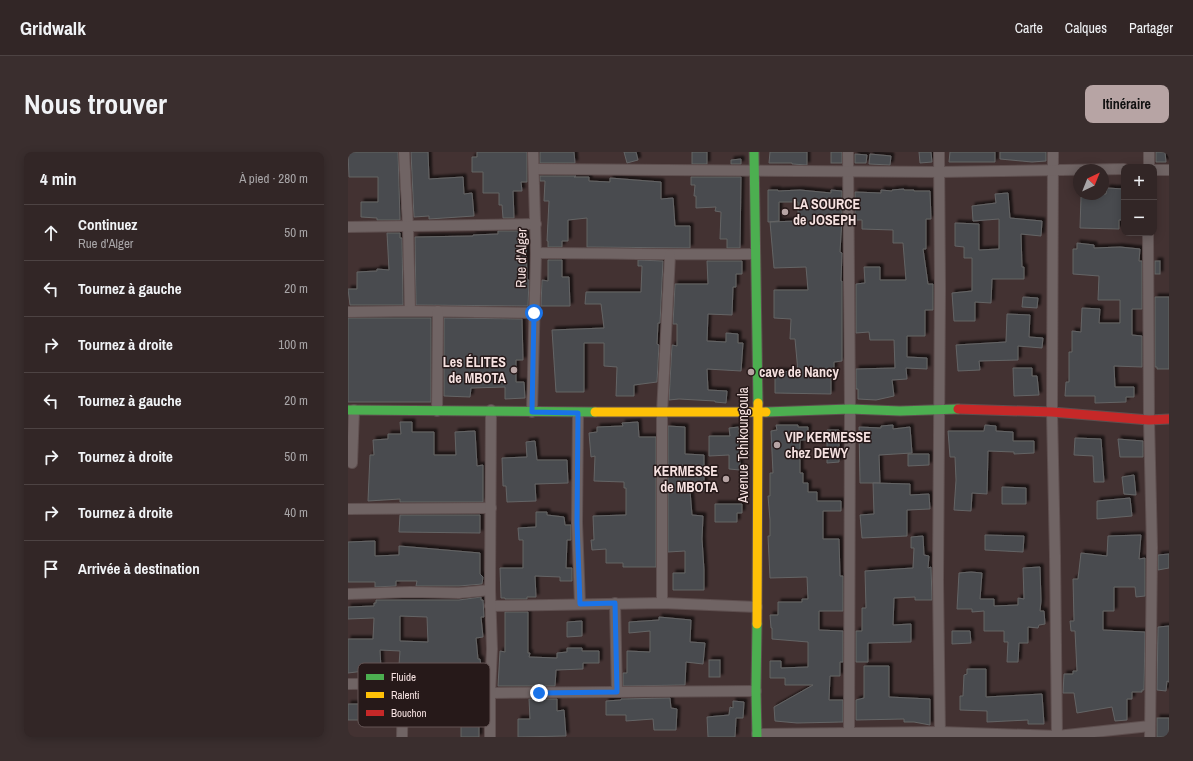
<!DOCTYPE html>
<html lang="fr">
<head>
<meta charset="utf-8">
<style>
  body { margin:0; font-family:"Archivo Narrow",sans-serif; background:#3a2e2e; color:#f1f3f6 }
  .controls { position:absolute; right:12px; top:12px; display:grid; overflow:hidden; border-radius:8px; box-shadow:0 2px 10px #0003 }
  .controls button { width:36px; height:36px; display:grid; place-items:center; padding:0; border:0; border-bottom:1px solid #4d4343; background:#322626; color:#f1f3f6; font:20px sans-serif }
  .compass { position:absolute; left:725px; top:12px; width:36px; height:36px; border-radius:50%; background:#322626; box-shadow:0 2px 10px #0003; rotate:43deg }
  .stop { position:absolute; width:12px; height:12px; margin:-9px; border:3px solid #1a73e8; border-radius:50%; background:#fff }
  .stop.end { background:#1a73e8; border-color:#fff; box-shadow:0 1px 4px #0008 }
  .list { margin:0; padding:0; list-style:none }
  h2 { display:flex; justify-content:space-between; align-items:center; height:52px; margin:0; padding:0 16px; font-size:17px }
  h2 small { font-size:13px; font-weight:400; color:#a8a5a7 }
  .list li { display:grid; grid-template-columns:26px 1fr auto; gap:12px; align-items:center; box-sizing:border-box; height:56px; padding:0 16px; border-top:1px solid #4d4343 }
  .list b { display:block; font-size:15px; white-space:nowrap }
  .list p { margin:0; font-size:13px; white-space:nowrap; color:#a8a5a7 }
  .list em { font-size:13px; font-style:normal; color:#a8a5a7 }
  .icon { flex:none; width:22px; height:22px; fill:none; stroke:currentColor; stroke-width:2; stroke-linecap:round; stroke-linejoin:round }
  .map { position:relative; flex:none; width:821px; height:585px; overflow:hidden; border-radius:8px }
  header { display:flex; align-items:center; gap:24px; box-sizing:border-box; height:56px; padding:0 20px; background:#322626; border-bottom:1px solid #4d4343 }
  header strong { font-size:19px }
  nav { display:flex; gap:22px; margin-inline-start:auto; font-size:14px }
  .intro { display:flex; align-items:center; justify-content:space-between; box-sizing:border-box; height:96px; padding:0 24px }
  h1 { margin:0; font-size:28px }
  .button { padding:10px 18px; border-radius:8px; background:#b7a4a4; color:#111; font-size:14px; font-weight:700 }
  main { display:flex; gap:24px; padding:0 24px }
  aside { flex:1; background:#322626; border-radius:8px; box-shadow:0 2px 10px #0003 }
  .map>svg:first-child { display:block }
  .building { fill:#494c4f; stroke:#646465; fill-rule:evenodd; filter:url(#shadow) }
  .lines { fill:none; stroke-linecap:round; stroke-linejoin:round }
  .street-casing { stroke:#5e4f4f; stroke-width:12 }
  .fast-casing { stroke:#5e4f4f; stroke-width:11 }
  .slow-casing { stroke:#5e4f4f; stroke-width:11 }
  .jam-casing { stroke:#5e4f4f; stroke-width:11 }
  .street { stroke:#706464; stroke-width:10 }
  .fast { stroke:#4caf50; stroke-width:9 }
  .slow { stroke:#ffc107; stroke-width:9 }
  .jam { stroke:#c62828; stroke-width:9 }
  .route { stroke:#1a73e8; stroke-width:5 }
  .poi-dot { fill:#b7a4a4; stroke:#261919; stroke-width:1.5 }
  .labels { text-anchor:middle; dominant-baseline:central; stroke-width:3; stroke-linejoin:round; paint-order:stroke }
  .poi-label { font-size:14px; font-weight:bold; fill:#f6e2e1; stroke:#261919; text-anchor:start }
  .street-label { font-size:14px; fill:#f6e2e1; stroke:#261919 }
  .key { fill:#261919; stroke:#645555; stroke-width:1 }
  .key-label { font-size:11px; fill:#f6e2e1 }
</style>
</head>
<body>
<header>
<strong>Gridwalk</strong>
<nav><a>Carte</a><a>Calques</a><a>Partager</a></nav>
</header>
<div class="intro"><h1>Nous trouver</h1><a class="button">Itinéraire</a></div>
<main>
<aside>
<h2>4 min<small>À pied · 280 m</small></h2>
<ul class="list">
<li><svg class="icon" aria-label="ahead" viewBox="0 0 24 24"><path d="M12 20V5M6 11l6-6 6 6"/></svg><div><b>Continuez</b><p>Rue d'Alger</p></div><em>50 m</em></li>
<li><svg class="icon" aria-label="left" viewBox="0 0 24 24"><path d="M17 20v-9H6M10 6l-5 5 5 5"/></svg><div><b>Tournez à gauche</b></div><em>20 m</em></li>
<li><svg class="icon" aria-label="right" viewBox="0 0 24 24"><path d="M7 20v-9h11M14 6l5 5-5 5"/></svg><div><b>Tournez à droite</b></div><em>100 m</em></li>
<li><svg class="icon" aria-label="left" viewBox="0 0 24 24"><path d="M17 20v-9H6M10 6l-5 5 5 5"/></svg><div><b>Tournez à gauche</b></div><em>20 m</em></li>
<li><svg class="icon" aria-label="right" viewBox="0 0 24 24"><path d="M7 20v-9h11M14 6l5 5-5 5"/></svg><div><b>Tournez à droite</b></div><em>50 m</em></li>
<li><svg class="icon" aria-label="right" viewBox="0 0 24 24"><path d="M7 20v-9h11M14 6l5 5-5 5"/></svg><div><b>Tournez à droite</b></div><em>40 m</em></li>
<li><svg class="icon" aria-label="arrive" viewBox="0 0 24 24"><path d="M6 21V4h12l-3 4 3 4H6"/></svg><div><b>Arrivée à destination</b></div></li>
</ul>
</aside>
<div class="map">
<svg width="821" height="585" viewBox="0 0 821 585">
  <defs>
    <filter id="shadow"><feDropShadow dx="3" dy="-3" stdDeviation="1" flood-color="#0009"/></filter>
  </defs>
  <rect width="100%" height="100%" fill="#433232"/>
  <g class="building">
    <path d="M0,0H50L52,68H29V66L13,65V50H30V25H1Z"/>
    <path d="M63,0H80L81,27L115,25L116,42L124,41L126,64L81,67V64L66,65Z"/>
    <path d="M129,0H179V30H173L174,39H165L166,66H155L154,53H151V41H135V20H124V5H129Z"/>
    <path d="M192,0H226L227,11H192Z"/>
    <path d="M276,0H288L290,8L279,11Z"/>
    <rect x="344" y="0" width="15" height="12"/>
    <path d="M422,0H459V13L444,12V11H421Z"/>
    <rect x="483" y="0" width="11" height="11"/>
    <path d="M571,0H583L584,10L572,11Z"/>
    <path d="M602,0H647V10H601Z"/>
    <path d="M652,0H698V9L684,10L652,7Z"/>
    <path d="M808,0H817L818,10H808Z"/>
    <path d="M507,2L519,3L518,11H507Z"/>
    <path d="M522,2L543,4L542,13L521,12Z"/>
    <path d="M393,7V12H383V8Z"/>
    <path d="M192,24H228L226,25H241V29L262,30V26L313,30V47L325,46L327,74H342V96L239,95V66L220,68V89H214V95H200V89H199L201,49H196L197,29H192Z"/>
    <path d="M343,25H393L392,96H379V87H372L373,60L367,59L368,55L348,56V44H346L347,33H343Z"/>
    <path d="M759,36L776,37V68H771V77L732,76L733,45H742V42H758Z"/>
    <path d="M556,37V38H566V39H582L583,67H578V97H575L580,132H585V158H577V184H559V205L579,206V217L558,216L559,227L544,228L546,244L528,248L510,247V237H508V217L547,216L546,188H522L521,180L508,181V132L517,131L516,115H532V128H558L555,91H545V78L514,77V68H507V40L533,41V38L544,39V38Z"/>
    <path d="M420,38H430V39L452,38L483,41V38L494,39V67L492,100L494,101L493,129H494V209L486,210V218H483V242L427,241V219L450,220L447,187H442L443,167L426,166V138H460L458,115L426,116L422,70L450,69V50H431V69L420,70Z"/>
    <path d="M660,41L662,66L694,69L693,84L673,82L674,115H676V127H644L643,151L627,150V169H606L604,141L624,139V106H616V95L607,94V71L631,72V98L651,97V67L625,69L624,54L648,51L647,42Z"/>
    <path d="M150,79H178L179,128H181L180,154L68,153L67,85L125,84V83L150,82Z"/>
    <path d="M39,81H52V86H54L55,153H2L0,137H9V120L29,119V117L41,118Z"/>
    <path d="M729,91L746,93V96L772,95L792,97L791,109H794V157H784V183L794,184V215L766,214L767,235H786V245H778V250L747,251V244H717L718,230H721V200H724V179L733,180L734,156L752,157L751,171H772V148H750L751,124L725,122V97H729Z"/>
    <path d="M200,108H214V125H221L222,154H193L194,128L200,129Z"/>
    <path d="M290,108L315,109L312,171H310L309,192L311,193L309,230L286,233V244H268L269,215L256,214V191H236V240H208L204,178L256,176L253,152H237L238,140H293L294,114H290Z"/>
    <path d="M359,109H394V122H388V135H385L384,163L360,162L359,189L378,190V181L390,182V191H395L393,219L359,217L360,238L379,239L378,251L367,250V249L331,247L321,248L324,193L329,194V172H325L327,132H360Z"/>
    <rect x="807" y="109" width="5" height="13"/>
    <path d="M675,145L690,146L689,156L674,155Z"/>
    <path d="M807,145H821V217H809V215H807Z"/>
    <path d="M659,162L682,163L681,185L695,186L694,196L670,194V208L631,209L632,218L610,219L608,193L658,190Z"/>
    <rect x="0" y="166" width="83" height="84"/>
    <path d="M96,166L174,167L175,208H168V230H176L177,246L157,247V235L123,236L122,245L96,244Z"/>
    <path d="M665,216H684V224H689L691,243L666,244Z"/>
    <path d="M52,270H64V280H86V303H108L107,280L127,279L129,314L135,313V350H52V347L20,349L22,303H26L25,288L40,287V282H53Z"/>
    <path d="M290,270L291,285H308V415H275V411H258V397L244,398L243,388H246L245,364L278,363V336H276V330L246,329L247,304L243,305L241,281L249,280V275L275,274L274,271Z"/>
    <path d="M428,273H450V275H460V288H452V321H455V331H460V340H469V349H493V359H475V387H491L492,424H495V459H471V478L495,479V510H492V524H482L481,548H495V570L449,571L427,569L426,555L465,533H437V526H422V509H433V516L460,515V490L424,487V476H423L422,463H430V450H454V447H460L459,425L422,426L420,384H422V368L420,344H422V321H425L423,279L429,278Z"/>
    <path d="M545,273V277L562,275L564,301L531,303L532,331H512L511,275L533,276V274Z"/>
    <path d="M637,273L648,274V279L665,280V289H686V301L666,302V300L640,299L639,342L624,341L623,359L606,358L608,328L607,305H602L600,279H636Z"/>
    <path d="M320,274L337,275V302L356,303V339H342L344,363L355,364L354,387L356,418V438H325V421H337V399L320,400Z"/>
    <path d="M391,275L392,318L381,317V303L361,304V284H382L381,276Z"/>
    <path d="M479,278H491V310L479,311Z"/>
    <path d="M727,286L753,287L756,330H746L745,304L726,303Z"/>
    <path d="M770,287L795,289V305H772Z"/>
    <path d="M187,289L189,308H219L220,331L187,332L188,349L159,350L158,334H155L154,306L179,305L178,290Z"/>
    <path d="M560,302H581V313L560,314Z"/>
    <path d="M786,323L788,343L776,342L774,325Z"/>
    <path d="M525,331L562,332V343L581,342L582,357L559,358V384L514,386L512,363L526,362Z"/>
    <path d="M654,335L678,336V352H654Z"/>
    <path d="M782,346L784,364L749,367V349Z"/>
    <path d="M367,352H394V361H389V370H367Z"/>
    <path d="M188,360H199V363L216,365L217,373H223V388H219L218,416H224V429H212V425L187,424L188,445H179V447H157V446H153L152,416H175V388H171L170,376L188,375Z"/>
    <path d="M52,363H132V381L51,380Z"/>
    <path d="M637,383L676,384L675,400L637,398Z"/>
    <path d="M793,383L791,407L797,406V444L788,445L787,435H766V459H755V478L797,480L796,538H794V540H784V547H779V568L767,569L764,555L729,561L726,541H715L716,522H725V519H729L727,479H723L722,469H726L725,427H730L733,401L759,404L760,384Z"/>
    <path d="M575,384L576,403L581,404L580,416L583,415L584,448H567V445L546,446L545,473L563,472V490L520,491V510H508V479H514V456H518L517,419L565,416L566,396H563V385Z"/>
    <path d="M27,389V404L51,403V394L132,401V422L135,425L134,432L111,434H68L69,429H48V434L27,435V430H0V390Z"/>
    <path d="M821,402V416L810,418V403Z"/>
    <path d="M692,415L693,449L692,459H696L697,472L691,473L690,476L680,475V491H671L670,510H659L660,490H656V479H636V459L624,460V457H609L611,421L623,420L634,421L632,447H646V454L670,453V446L676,447L675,416Z"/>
    <path d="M133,445V448H135L136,465H133L135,485L128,486L130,507H132L134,521L87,525L86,514L51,513L52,499L32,498L33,517L0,521V487H25L26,466L0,467V455L26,454V451H28V448H111ZM52,464L79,465L80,490L52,489Z"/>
    <path d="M157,460H180V501H182L181,505L209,506V501L219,500V496H234V499H251V511H235V517L208,518L207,534H150L152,499L157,500Z"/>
    <path d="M311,465L343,468L342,490L357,491L355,512L338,510L337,533L275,534V521H279V499L302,500V479L281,481V470L311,468Z"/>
    <path d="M234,469V484L219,485V470Z"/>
    <path d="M821,474V530L819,529L818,539L809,538L810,475Z"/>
    <path d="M604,479H622L623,491L604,492Z"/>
    <rect x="361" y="508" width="11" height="17"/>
    <path d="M516,514H541V545L582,547V573L566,570H556V567L508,568V548L516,546Z"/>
    <path d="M619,517H638V545L694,542L696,572H680V568L639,570V559L612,558V544H615L616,523L619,522Z"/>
    <path d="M88,538H97V543H132L133,566H131V585H113V568H61V540H88Z"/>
    <path d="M11,545H34L35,569L12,570V568H0V552H12Z"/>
    <path d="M322,546L323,556L329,557L328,578H306L305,567L278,569V563H258V549L273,548V547Z"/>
    <path d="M181,547H209V559L216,558L218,584L170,585V567H182Z"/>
    <path d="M385,549L396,550L395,566H388L387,585H360L359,565L381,563L382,555L385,556Z"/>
    <rect x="809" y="566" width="12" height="19"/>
  </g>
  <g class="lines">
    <defs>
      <g id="street">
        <path d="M56,0L60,75L62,159"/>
        <path d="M500,0L502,257L501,585"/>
        <path d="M591,0L592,137L590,429L592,585"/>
        <path d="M705,0L704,260L707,404L709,585"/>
        <path d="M801,0V15"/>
        <path d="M186,17L592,20L776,17"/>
        <path d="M806,18H821"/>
        <path d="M0,75L188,72"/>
        <path d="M800,81L801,268L804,395L802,585"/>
        <path d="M188,101C261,101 334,103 407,102"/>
        <path d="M0,160L62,159L187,161"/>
        <path d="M89,259L90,159"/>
        <path d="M184,260L188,101L185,0"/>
        <path d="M230,261L229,371L232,452"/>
        <path d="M4,311L6,258"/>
        <path d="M0,357L143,356"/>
        <path d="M0,442L62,440L111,441L142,438"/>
        <path d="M267,451L269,540"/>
        <path d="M314,451V261L322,103"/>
        <path d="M142,454L314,451L409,455"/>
        <path d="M0,532L142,531"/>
        <path d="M142,541L408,539"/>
        <path d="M409,582L592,580L709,584L802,574"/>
        <path d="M54,585L55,532"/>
        <path d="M142,585V541L144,497L142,438L143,258"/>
      </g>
      <g id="fast">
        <path d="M406,0L410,251"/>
        <path d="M0,258L247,260"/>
        <path d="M418,260L502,257L552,259L610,257"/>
        <path d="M409,585L408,539L409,472"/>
      </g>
      <g id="slow">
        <path d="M247,260H418"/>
        <path d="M409,472L410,251"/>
      </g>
      <path id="jam" d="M610,257L704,260L801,268L821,267"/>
    </defs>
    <use href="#street" class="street-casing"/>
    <use href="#fast" class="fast-casing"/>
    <use href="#slow" class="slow-casing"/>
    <use href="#jam" class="jam-casing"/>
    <use href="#street" class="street"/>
    <use href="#fast" class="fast"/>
    <use href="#slow" class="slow"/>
    <use href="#jam" class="jam"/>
  </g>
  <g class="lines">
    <path class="route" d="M186,161L184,260L230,261L229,371L232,452L267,451L269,540L191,541"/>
  </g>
  <g class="poi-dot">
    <circle cx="437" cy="60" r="4"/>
    <circle cx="166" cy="218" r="4"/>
    <circle cx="403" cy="220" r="4"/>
    <circle cx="429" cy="293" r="4"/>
    <circle cx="378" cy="327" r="4"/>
  </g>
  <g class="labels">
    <g class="poi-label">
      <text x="445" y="52">LA SOURCE<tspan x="445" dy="16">de JOSEPH</tspan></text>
      <text x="158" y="210" text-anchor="end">Les ÉLITES<tspan x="158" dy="16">de MBOTA</tspan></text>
      <text x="411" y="220">cave de Nancy</text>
      <text x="437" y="285">VIP KERMESSE<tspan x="437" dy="16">chez DEWY</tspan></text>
      <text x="370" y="319" text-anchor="end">KERMESSE<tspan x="370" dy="16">de MBOTA</tspan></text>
    </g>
    <g class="street-label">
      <text transform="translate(173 106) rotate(-89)">Rue d'Alger</text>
      <text transform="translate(395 293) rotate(-90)">Avenue Tchikoungoula</text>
    </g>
  </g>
  <rect x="10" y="511" width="132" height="64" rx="6" class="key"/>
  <rect x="18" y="522" width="18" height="6" fill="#4caf50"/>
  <rect x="18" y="540" width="18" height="6" fill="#ffc107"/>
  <rect x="18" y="558" width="18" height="6" fill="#c62828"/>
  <g class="key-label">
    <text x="43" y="529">Fluide</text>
    <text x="43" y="547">Ralenti</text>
    <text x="43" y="565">Bouchon</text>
  </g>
</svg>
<div class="controls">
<button>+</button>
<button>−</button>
</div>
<svg class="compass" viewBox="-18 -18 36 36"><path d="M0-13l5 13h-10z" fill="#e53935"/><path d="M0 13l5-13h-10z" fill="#a8a5a7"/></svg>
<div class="stop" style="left:186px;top:161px"></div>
<div class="stop end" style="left:191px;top:541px"></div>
</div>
</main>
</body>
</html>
